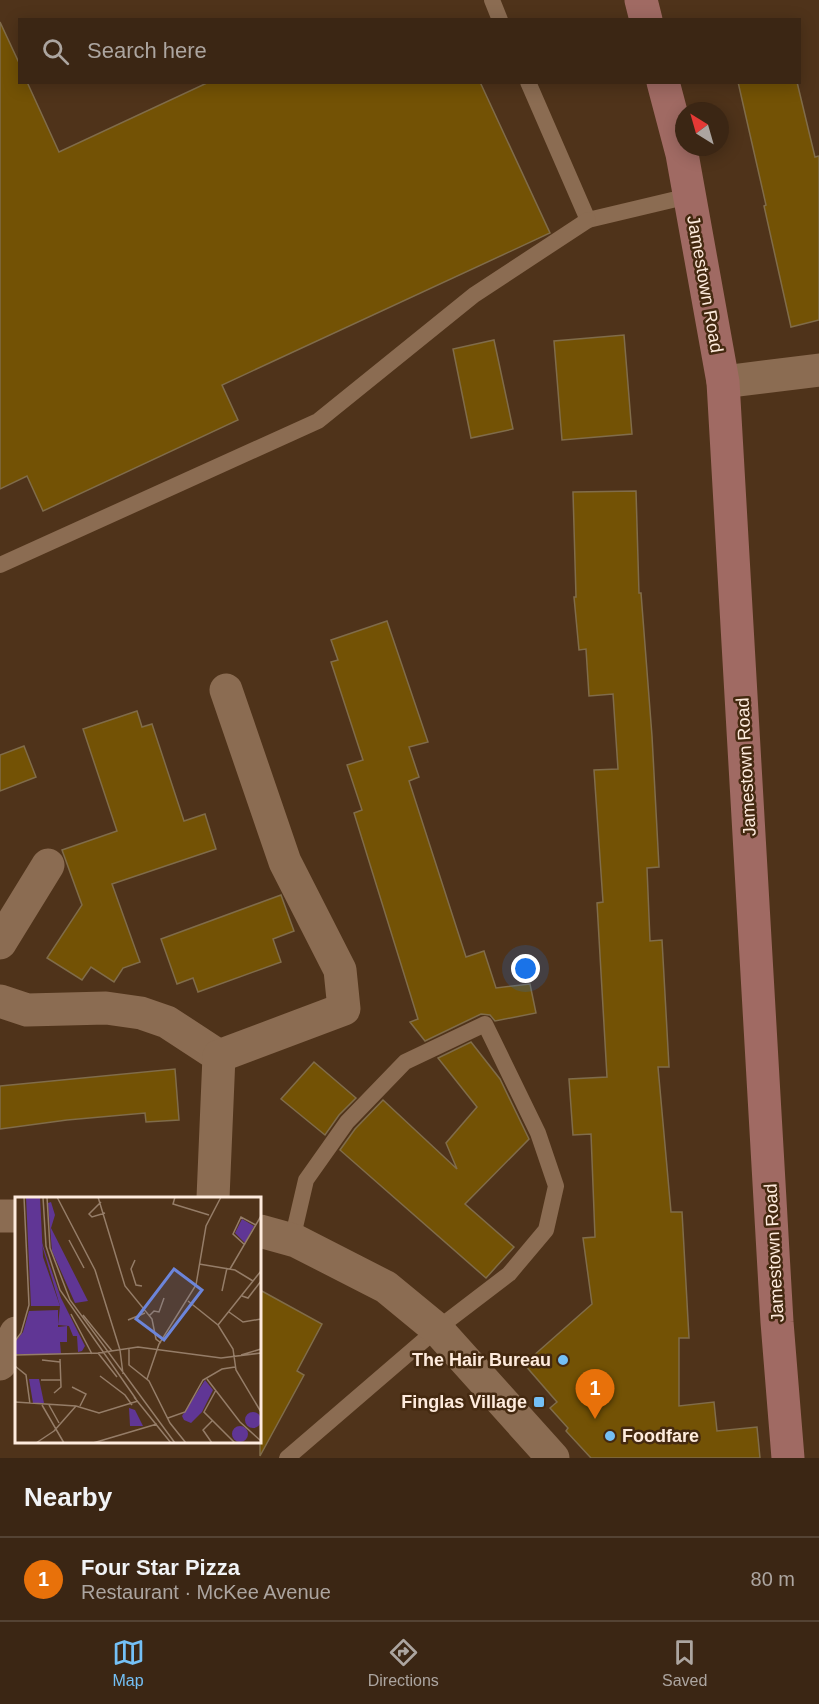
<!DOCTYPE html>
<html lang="en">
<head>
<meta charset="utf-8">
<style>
  body { margin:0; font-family:Arial,sans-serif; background:#422e1d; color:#f1f3f6 }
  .compass { position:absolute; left:675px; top:102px; width:54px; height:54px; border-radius:50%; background:#3b2614; box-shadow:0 3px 15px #0003; rotate:323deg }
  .you { position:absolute; left:526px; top:969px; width:21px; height:21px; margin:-15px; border:4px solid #fff; border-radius:50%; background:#1a73e8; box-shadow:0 0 0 9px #1a73e833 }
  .badge { display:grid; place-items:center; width:39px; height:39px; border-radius:50%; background:#74c0f6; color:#fff; font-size:20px; font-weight:700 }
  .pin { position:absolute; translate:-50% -50px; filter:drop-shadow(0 2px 3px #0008) }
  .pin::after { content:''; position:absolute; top:32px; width:21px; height:18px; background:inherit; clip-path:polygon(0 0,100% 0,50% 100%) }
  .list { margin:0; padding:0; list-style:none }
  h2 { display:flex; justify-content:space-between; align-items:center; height:78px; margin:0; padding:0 24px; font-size:26px }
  h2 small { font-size:20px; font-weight:400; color:#aca5a0 }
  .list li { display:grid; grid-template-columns:39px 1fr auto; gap:18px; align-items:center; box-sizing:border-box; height:84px; padding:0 24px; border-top:2px solid #544334 }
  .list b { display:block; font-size:22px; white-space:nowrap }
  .list p { margin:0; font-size:20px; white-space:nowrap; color:#aca5a0 }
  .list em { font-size:20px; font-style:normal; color:#aca5a0 }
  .icon { flex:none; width:33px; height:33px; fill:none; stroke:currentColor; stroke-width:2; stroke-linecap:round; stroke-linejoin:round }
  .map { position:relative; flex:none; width:819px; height:1458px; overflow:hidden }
  .search { position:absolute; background:#3b2614; box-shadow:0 3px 15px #0003; left:18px; right:18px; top:18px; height:66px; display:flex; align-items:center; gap:15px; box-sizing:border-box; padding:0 21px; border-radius:0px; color:#aca5a0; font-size:22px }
  .sheet { height:162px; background:#3b2614 }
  nav { display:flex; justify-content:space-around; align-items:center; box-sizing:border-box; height:84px; border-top:2px solid #544334; background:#3b2614; font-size:16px; color:#aca5a0 }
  nav a { display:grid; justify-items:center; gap:3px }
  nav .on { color:#74c0f6 }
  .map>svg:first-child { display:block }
  .building { fill:#735205; stroke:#806c4a; stroke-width:1.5 }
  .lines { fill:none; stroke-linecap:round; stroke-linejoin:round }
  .lane { stroke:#8b6c52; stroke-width:16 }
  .street { stroke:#8b6c52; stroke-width:33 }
  .secondary { stroke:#a06a63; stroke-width:33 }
  .poi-dot { fill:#74c0f6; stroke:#442910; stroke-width:2 }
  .labels { text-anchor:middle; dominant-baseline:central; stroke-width:5; stroke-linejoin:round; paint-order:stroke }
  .street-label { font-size:18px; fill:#feebdd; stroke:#442910 }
  .poi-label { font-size:18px; font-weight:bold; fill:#feebdd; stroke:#442910; text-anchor:end }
  .inset-road { fill:none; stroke:#957d68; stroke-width:1.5 }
  .view { fill:#6c85da; fill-opacity:0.15; stroke:#6c85da; stroke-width:3 }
  .inset-edge { fill:none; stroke:#feebdd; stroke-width:3 }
</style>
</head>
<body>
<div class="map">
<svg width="819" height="1458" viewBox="0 0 819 1458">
  <rect width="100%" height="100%" fill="#4f331a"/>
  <g class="building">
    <path d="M0,22L20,65V82H27L59,152L209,82H480L550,233L222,385L238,420L43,511L27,476L0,489Z"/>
    <path d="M738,82H797L815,157L819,156V320L791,327L764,206L766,205Z"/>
    <path d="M624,335L632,434L562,440L554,341Z"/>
    <path d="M494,340L513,429L471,438L453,349Z"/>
    <path d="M636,491L639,593H641L652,736L659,867L647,868L650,941L662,940L669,1067H658L671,1212H682L689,1338H679V1406L714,1402L717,1431L757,1427L760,1458H591L566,1431L568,1428L550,1408L557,1402L524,1364L592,1304L583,1238L595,1237L591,1134L573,1135L569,1079L607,1077L597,903L603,902L594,770L618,769L613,694L589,696L586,649L579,650L574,597H576L573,492Z"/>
    <path d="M387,621L428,742L409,747L419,777L409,781L466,957L484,951L496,988L530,984L536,1013L495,1021L490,1015L481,1014L425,1041L410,1022L418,1019L354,813L362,810L347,765L363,760L331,662L338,660L331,640Z"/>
    <path d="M137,711L142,727L152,724L184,821L205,814L216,849L112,884L140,962L123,968L114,982L91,967L82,980L47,958L82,905L62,850L117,831L83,729Z"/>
    <path d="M24,746L36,777L0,791V755Z"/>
    <path d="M281,895L294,931L273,939L281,962L198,992L193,978L177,984L161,939Z"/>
    <path d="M471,1042L500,1079L529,1139L465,1204L514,1247L486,1278L340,1150L355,1129L383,1100L457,1169L446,1143L477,1107L438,1058Z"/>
    <path d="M314,1062L356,1098L339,1115L325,1135L281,1099Z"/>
    <path d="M175,1069L179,1120L146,1122L145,1113L67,1120L0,1129V1086Z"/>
    <path d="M260,1290L322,1324L297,1371L304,1375L260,1456Z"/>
  </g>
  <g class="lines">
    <g class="lane">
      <path d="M492,0L500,20"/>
      <path d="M528,82L588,220L689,196"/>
      <path d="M0,565L318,421L474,295L588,220"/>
      <path d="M287,1458L437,1329L509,1274L546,1230L556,1186L538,1133L485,1024L405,1062L347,1122L306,1180L292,1240"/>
    </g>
    <g class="street">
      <path d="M723,382L819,370"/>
      <path d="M0,943L48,865"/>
      <path d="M0,1001L27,1010L106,1008L141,1013L167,1022L219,1056"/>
      <path d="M213,1198L219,1056L344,1009L340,970L285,862L226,690"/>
      <path d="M0,1216H16"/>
      <path d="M260,1231L296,1241L386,1287L437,1329L553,1458"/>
      <path d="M0,1364L16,1333"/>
    </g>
    <g class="secondary">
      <path d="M641,0L646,20"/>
      <path d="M663,82L682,154L723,382L777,1322L788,1458"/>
    </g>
  </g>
  <g class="poi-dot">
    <circle cx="563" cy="1360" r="6"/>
    <rect x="533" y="1396" width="12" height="12" rx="3"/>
    <circle cx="610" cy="1436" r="6"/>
  </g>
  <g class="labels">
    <g class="street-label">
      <text transform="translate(705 284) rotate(80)">Jamestown Road</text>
      <text transform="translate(746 767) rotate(-93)">Jamestown Road</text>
      <text transform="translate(774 1253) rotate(-93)">Jamestown Road</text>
    </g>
    <g class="poi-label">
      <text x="551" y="1360">The Hair Bureau</text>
      <text x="527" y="1402">Finglas Village</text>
      <text x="622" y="1436" text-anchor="start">Foodfare</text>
    </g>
  </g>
  <g transform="translate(15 1197)">
    <rect width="246" height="246" fill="#4f331a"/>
    <path d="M227,22L239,29L230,46L220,36ZM43,113V130L52,129V145H45L46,157H0V145L8,135L14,114ZM14,182H24L29,206H18Z" fill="#603695"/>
    <path d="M25,0L27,46L46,101L70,149L67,154L63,155L62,139H58L54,129L43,128L45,109L27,48ZM36,5L40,18L36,31L73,104L60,106L37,54L33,6Z" fill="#603695"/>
    <path d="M114,211L120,213L128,229H115Z" fill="#603695"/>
    <path d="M11,0H25L28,60L45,109H16ZM190,183L198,193L187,215L176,226L169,223L167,219ZM230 223a8 8 0 1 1 16 0a8 8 0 1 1-16 0ZM217 237a8 8 0 1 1 16 0a8 8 0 1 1-16 0Z" fill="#603695"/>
    <path class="inset-road" d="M28,0L31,49L45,93L121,202M32,0L35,51L55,103L160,246M42,0L80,73L105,153M83,0L110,89L137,122L141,142L146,146M160,0L158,7L194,18M86,5L74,17L77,20L90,16M54,43L69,71M230,48L218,37L226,20L241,28M120,63L116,72L121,88L127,89M184,67L220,73L238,84M215,72L246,19M207,94L212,71M227,99L233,101L246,84M173,104L203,128L218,152L221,173L246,215M214,115L228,125L246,122M56,117L77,157M68,118L97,154M134,119L139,114L144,115L149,101M113,123L130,116M203,128L246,74M0,144L6,136L14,108L9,0M114,152V168L134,184L155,226L171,246M105,153L108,177M83,156L102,180M0,158L83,156L123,150L206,161L246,156M226,158L246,152M27,163L45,165M0,169L11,178L15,207M85,179L110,198L117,208M132,182L144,147L181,88L191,29L206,0M192,182L225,225L246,244M26,183H46M57,190L71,197L65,209M201,193L189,215L220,246M39,196L46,190L45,162M119,200L156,246M0,205L61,209L84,216L123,204M27,208L49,246M34,208L44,226M153,221L170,215L188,183L207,172L220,170M197,224L188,233L197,246M39,234L61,209M21,246L39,234M78,246L142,227"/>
    <path class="view" d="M159,72L187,93L149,143L121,122Z"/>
    <rect width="246" height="246" class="inset-edge"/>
  </g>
</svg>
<svg class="compass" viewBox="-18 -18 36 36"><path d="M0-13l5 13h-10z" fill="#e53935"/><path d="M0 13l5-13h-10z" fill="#aca5a0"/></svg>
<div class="you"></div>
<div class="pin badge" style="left:595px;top:1419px;background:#e8710a">1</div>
<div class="search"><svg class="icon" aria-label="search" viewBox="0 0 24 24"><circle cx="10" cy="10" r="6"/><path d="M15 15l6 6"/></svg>Search here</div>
</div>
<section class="sheet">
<h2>Nearby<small></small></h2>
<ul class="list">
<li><span class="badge" style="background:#e8710a">1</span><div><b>Four Star Pizza</b><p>Restaurant · McKee Avenue</p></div><em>80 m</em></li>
</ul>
</section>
<nav>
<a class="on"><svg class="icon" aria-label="map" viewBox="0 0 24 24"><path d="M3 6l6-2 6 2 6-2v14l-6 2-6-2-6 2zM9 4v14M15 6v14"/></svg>Map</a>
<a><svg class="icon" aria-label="directions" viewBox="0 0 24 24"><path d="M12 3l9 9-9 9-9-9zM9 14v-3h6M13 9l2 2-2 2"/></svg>Directions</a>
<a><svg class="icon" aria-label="saved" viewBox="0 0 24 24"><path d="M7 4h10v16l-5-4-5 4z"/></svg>Saved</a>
</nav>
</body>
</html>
